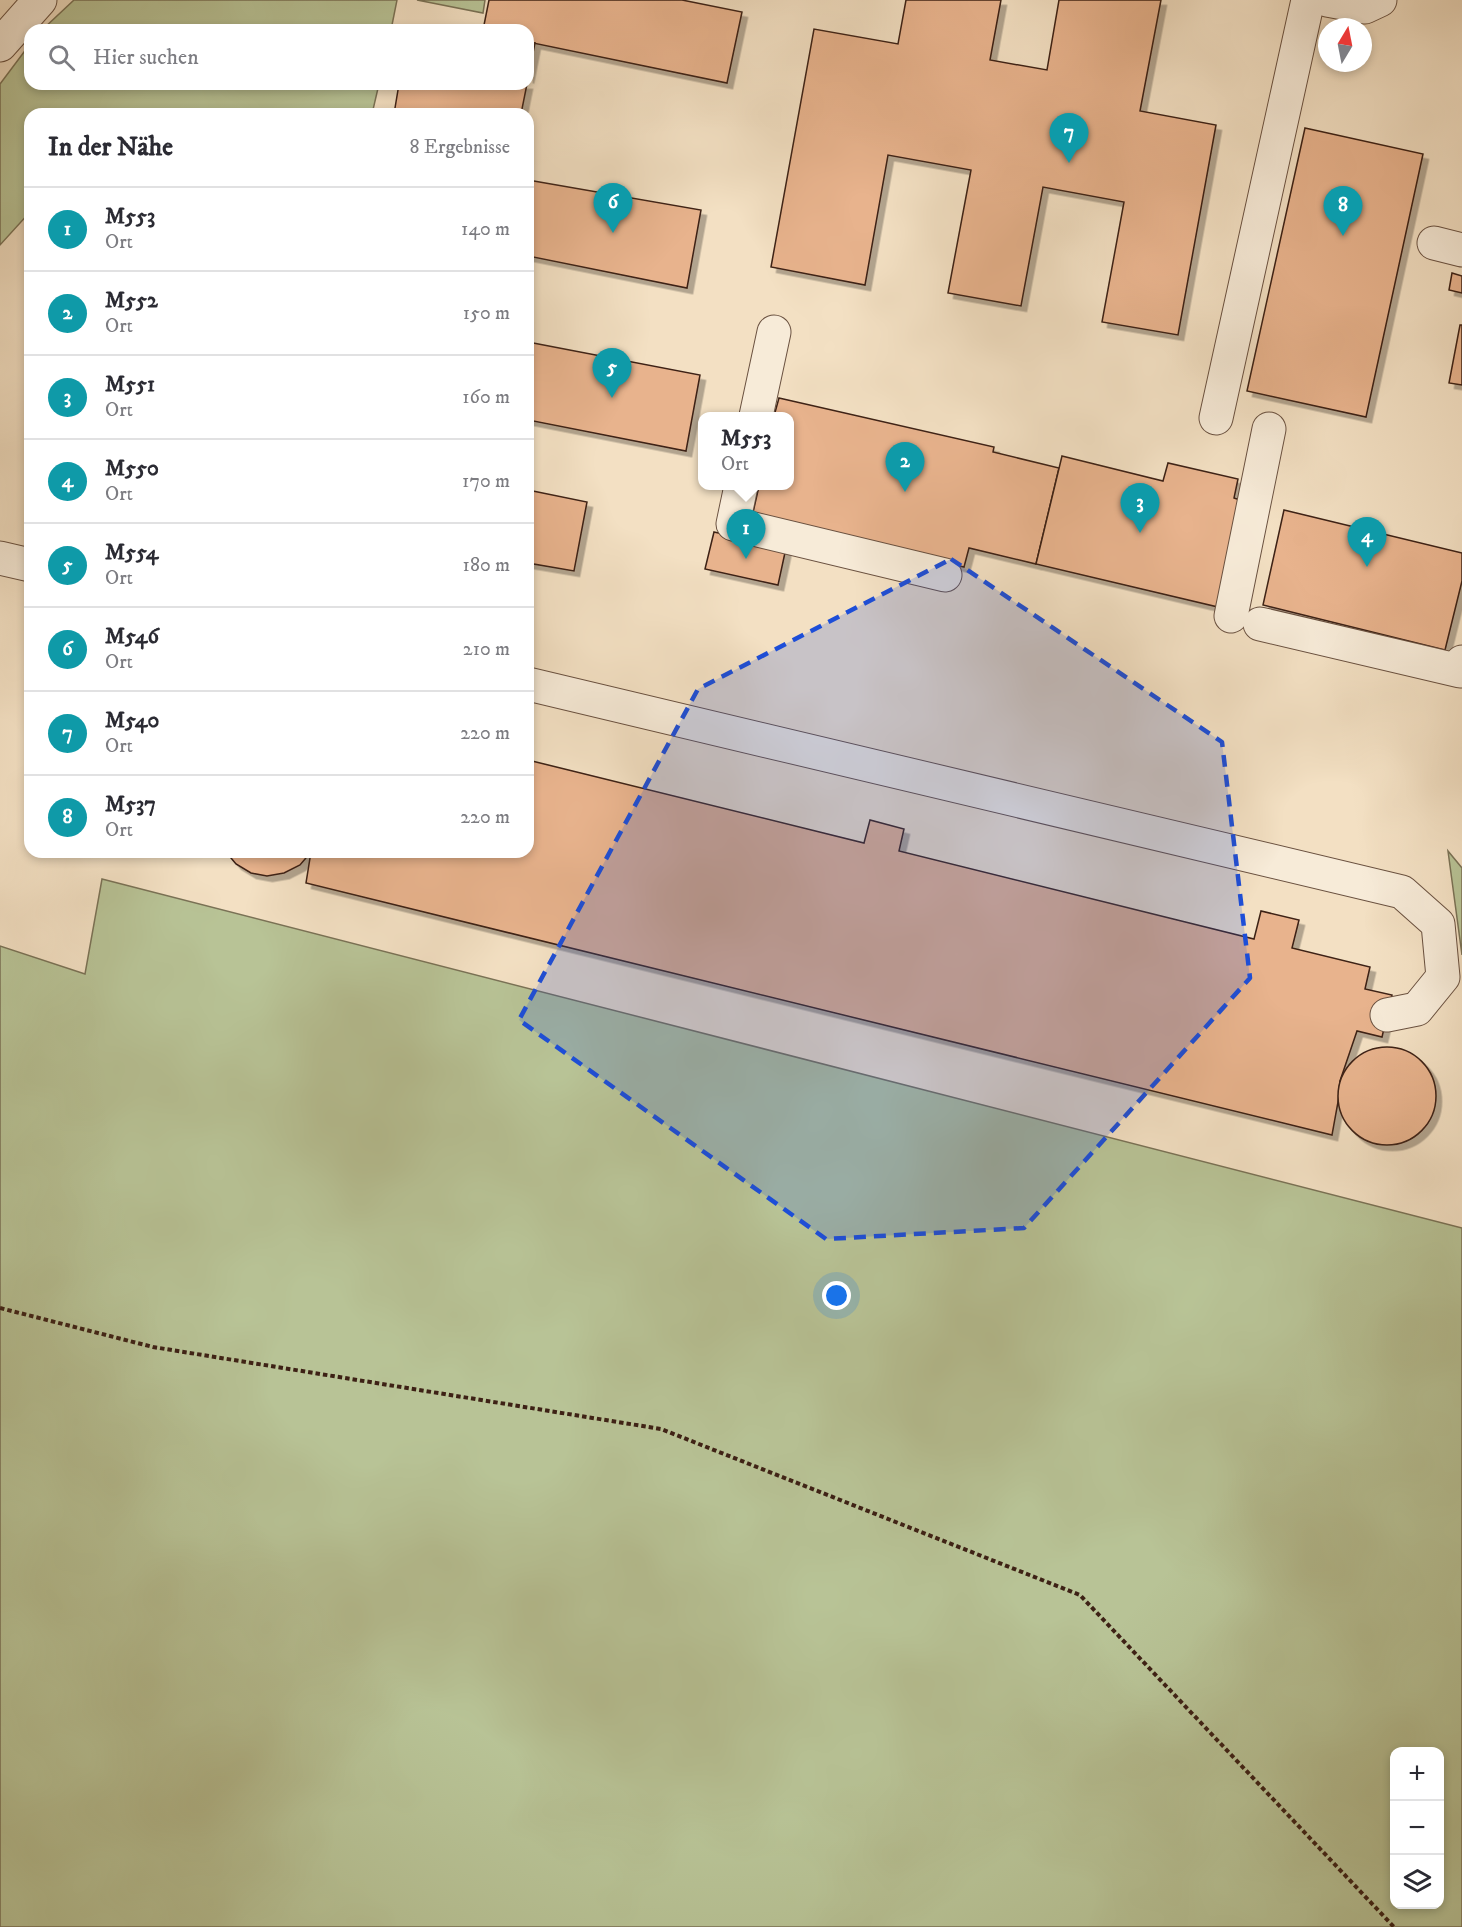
<!DOCTYPE html>
<html lang="de">
<head>
<meta charset="utf-8">
<style>
  body { margin:0; font-family:"IM FELL DW Pica",serif; background:#f2f2f3; color:#2b2b33 }
  .controls { position:absolute; right:18px; bottom:18px; display:grid; overflow:hidden; border-radius:12px; box-shadow:0 3px 9px #0003 }
  .controls button { width:54px; height:54px; display:grid; place-items:center; padding:0; border:0; border-bottom:2px solid #e1e1e2; background:#fff; color:#2b2b33; font:30px sans-serif }
  .compass { position:absolute; left:1318px; top:18px; width:54px; height:54px; border-radius:50%; background:#fff; box-shadow:0 3px 9px #0003; rotate:10deg }
  .you { position:absolute; left:837px; top:1296px; width:21px; height:21px; margin:-15px; border:4px solid #fff; border-radius:50%; background:#1a73e8; box-shadow:0 0 0 9px #1a73e833 }
  .badge { display:grid; place-items:center; width:39px; height:39px; border-radius:50%; background:#1a73e8; color:#fff; font-size:20px; font-weight:700 }
  .pin { position:absolute; translate:-50% -50px; filter:drop-shadow(0 2px 3px #0008) }
  .pin::after { content:''; position:absolute; top:32px; width:21px; height:18px; background:inherit; clip-path:polygon(0 0,100% 0,50% 100%) }
  .popup { position:absolute; left:698px; top:412px; width:96px; height:78px; box-sizing:border-box; display:grid; place-content:center; border-radius:12px; background:#fff; filter:drop-shadow(0 2px 4px #0005); font-size:20px; white-space:nowrap; color:#7c7c81 }
  .popup b { font-size:22px; color:#2b2b33 }
  .popup::after { content:''; position:absolute; left:50%; top:100%; margin-left:-12px; border:12px solid transparent; border-top-color:#fff }
  .list { margin:0; padding:0; list-style:none }
  h2 { display:flex; justify-content:space-between; align-items:center; height:78px; margin:0; padding:0 24px; font-size:26px }
  h2 small { font-size:20px; font-weight:400; color:#7c7c81 }
  .list li { display:grid; grid-template-columns:39px 1fr auto; gap:18px; align-items:center; box-sizing:border-box; height:84px; padding:0 24px; border-top:2px solid #e1e1e2 }
  .list b { display:block; font-size:22px; white-space:nowrap }
  .list p { margin:0; font-size:20px; white-space:nowrap; color:#7c7c81 }
  .list em { font-size:20px; font-style:normal; color:#7c7c81 }
  .icon { flex:none; width:33px; height:33px; fill:none; stroke:currentColor; stroke-width:2; stroke-linecap:round; stroke-linejoin:round }
  .map { position:relative; flex:none; width:1462px; height:1927px; overflow:hidden }
  .search { position:absolute; background:#fff; box-shadow:0 3px 9px #0003; left:24px; top:24px; width:510px; height:66px; display:flex; align-items:center; gap:15px; box-sizing:border-box; padding:0 21px; border-radius:18px; color:#7c7c81; font-size:22px }
  .panel { position:absolute; background:#fff; box-shadow:0 3px 9px #0003; left:24px; top:108px; width:510px; height:750px; border-radius:18px }
  .map>svg:first-child { display:block }
  .green { fill:#b8c396; stroke:#7a7256; stroke-width:1.5; fill-rule:evenodd }
  .building { fill:#e8b38d; stroke:#3d2115; stroke-width:1.5; filter:url(#shadow) }
  .lines { fill:none; stroke-linecap:round; stroke-linejoin:round }
  .minor-casing { stroke:#6a5140; stroke-width:35 }
  .path { stroke:#3d2115; stroke-width:4; stroke-dasharray:4.5 3; stroke-linecap:butt }
  .minor { stroke:#f7ebd8; stroke-width:33 }
  .marked { fill:#1d4ed8; fill-opacity:0.2; stroke:#1d4ed8; stroke-width:4.5; stroke-dasharray:12 8; stroke-linejoin:round }
</style>
</head>
<body>
<div class="map">
<svg width="1462" height="1927" viewBox="0 0 1462 1927">
  <defs>
    <filter id="shadow"><feDropShadow dx="5.5" dy="5.5" stdDeviation="0" flood-color="#0004"/></filter>
  </defs>
  <rect width="100%" height="100%" fill="#f3e0c3"/>
  <filter id="stains"><feTurbulence type="fractalNoise" baseFrequency=".00333" numOctaves="4"/><feColorMatrix values="0 0 0 0 .2 0 0 0 0 .09 0 0 0 0 .02 0 0 0 .5 -.17"/></filter>
  <radialGradient id="worn" r=".72"><stop offset=".6" stop-color="#630" stop-opacity="0"/><stop offset="1" stop-color="#630" stop-opacity=".3"/></radialGradient>
  <g class="green">
    <path d="M74,0H397L391,30H42Z"/>
    <path d="M417,0H485L483,13Z"/>
    <path d="M30,44V84H379L372,114H30V212L0,245V84Z"/>
    <path d="M1448,851L1462,868V955Z"/>
    <path d="M102,879L1462,1228V1927H0V946L85,974ZM1394,1752H1440V1904H1394Z"/>
  </g>
  <g class="building">
    <path d="M489,0H682L742,12L727,83L528,42V30H483Z"/>
    <path d="M906,0H1001L990,60L1047,70L1059,0H1161L1140,111L1216,125L1178,335L1102,322L1124,202L1043,187L1021,306L948,293L971,170L888,155L865,285L771,267L814,29L898,44Z"/>
    <path d="M528,42L535,43L528,78Z"/>
    <path d="M399,84H527L521,114H394Z"/>
    <path d="M1305,128L1423,154L1366,417L1247,391Z"/>
    <path d="M528,180L701,210L687,288L528,256Z"/>
    <path d="M1452,273L1462,276V293L1449,290Z"/>
    <path d="M1460,325H1462V385L1449,383Z"/>
    <path d="M528,342L700,375L686,451L528,420Z"/>
    <path d="M779,398L994,447L993,452L1059,468L1036,564L969,548L964,567L752,517L759,486H789V416H774Z"/>
    <path d="M1062,456L1163,481L1168,463L1238,479L1234,498L1243,501L1218,607L1036,564Z"/>
    <path d="M528,490L587,502L574,571L528,563Z"/>
    <path d="M1284,510L1462,553V581L1445,650L1263,605Z"/>
    <path d="M714,532L786,548L778,585L705,569Z"/>
    <path d="M528,760L864,843L870,820L904,829L899,851L1254,939L1261,911L1299,920L1292,948L1370,967L1365,989L1392,995L1382,1037L1357,1031L1340,1081L1338,1102L1332,1135L306,883L311,852H528Z"/>
    <path d="M226,852H311L300,865L284,873L267,876L251,873L236,864Z"/>
    <circle cx="1387" cy="1096" r="49"/>
  </g>
  <g class="lines">
    <defs>
      <g id="minor">
        <path d="M1327,0L1365,7L1380,0"/>
        <path d="M0,45L40,0"/>
        <path d="M1434,243L1462,250"/>
        <path d="M756,416L774,332"/>
        <path d="M1216,418L1308,0"/>
        <path d="M741,486L733,524L945,575"/>
        <path d="M0,558L30,565"/>
        <path d="M1231,616L1269,429"/>
        <path d="M1260,624L1460,671L1462,662"/>
        <path d="M528,684L1402,892L1438,924L1443,977L1417,1009L1387,1015"/>
      </g>
    </defs>
    <use href="#minor" class="minor-casing"/>
    <path class="path" d="M0,1308L153,1347L661,1429L1080,1595L1394,1927"/>
    <use href="#minor" class="minor"/>
  </g>
  <path class="marked" d="M951,559L1222,742L1250,978L1024,1228L826,1239L519,1020L698,689Z"/>
  <rect width="100%" height="100%" filter="url(#stains)"/>
  <rect width="100%" height="100%" fill="url(#worn)"/>
</svg>
<div class="controls">
<button>+</button>
<button>−</button>
<button><svg class="icon" aria-label="layers" viewBox="0 0 24 24"><path d="M12 4l9 5-9 5-9-5zM3 14l9 5 9-5"/></svg></button>
</div>
<svg class="compass" viewBox="-18 -18 36 36"><path d="M0-13l5 13h-10z" fill="#e53935"/><path d="M0 13l5-13h-10z" fill="#7c7c81"/></svg>
<div class="you"></div>
<div class="pin badge" style="left:746px;top:559px;background:#0f9aa8">1</div>
<div class="popup"><b>M553</b>Ort</div>
<div class="pin badge" style="left:905px;top:492px;background:#0f9aa8">2</div>
<div class="pin badge" style="left:1140px;top:533px;background:#0f9aa8">3</div>
<div class="pin badge" style="left:1367px;top:567px;background:#0f9aa8">4</div>
<div class="pin badge" style="left:612px;top:398px;background:#0f9aa8">5</div>
<div class="pin badge" style="left:613px;top:233px;background:#0f9aa8">6</div>
<div class="pin badge" style="left:1069px;top:163px;background:#0f9aa8">7</div>
<div class="pin badge" style="left:1343px;top:236px;background:#0f9aa8">8</div>
<div class="search"><svg class="icon" aria-label="search" viewBox="0 0 24 24"><circle cx="10" cy="10" r="6"/><path d="M15 15l6 6"/></svg>Hier suchen</div>
<section class="panel">
<h2>In der Nähe<small>8 Ergebnisse</small></h2>
<ul class="list">
<li><span class="badge" style="background:#0f9aa8">1</span><div><b>M553</b><p>Ort</p></div><em>140 m</em></li>
<li><span class="badge" style="background:#0f9aa8">2</span><div><b>M552</b><p>Ort</p></div><em>150 m</em></li>
<li><span class="badge" style="background:#0f9aa8">3</span><div><b>M551</b><p>Ort</p></div><em>160 m</em></li>
<li><span class="badge" style="background:#0f9aa8">4</span><div><b>M550</b><p>Ort</p></div><em>170 m</em></li>
<li><span class="badge" style="background:#0f9aa8">5</span><div><b>M554</b><p>Ort</p></div><em>180 m</em></li>
<li><span class="badge" style="background:#0f9aa8">6</span><div><b>M546</b><p>Ort</p></div><em>210 m</em></li>
<li><span class="badge" style="background:#0f9aa8">7</span><div><b>M540</b><p>Ort</p></div><em>220 m</em></li>
<li><span class="badge" style="background:#0f9aa8">8</span><div><b>M537</b><p>Ort</p></div><em>220 m</em></li>
</ul>
</section>
</div>
</body>
</html>
